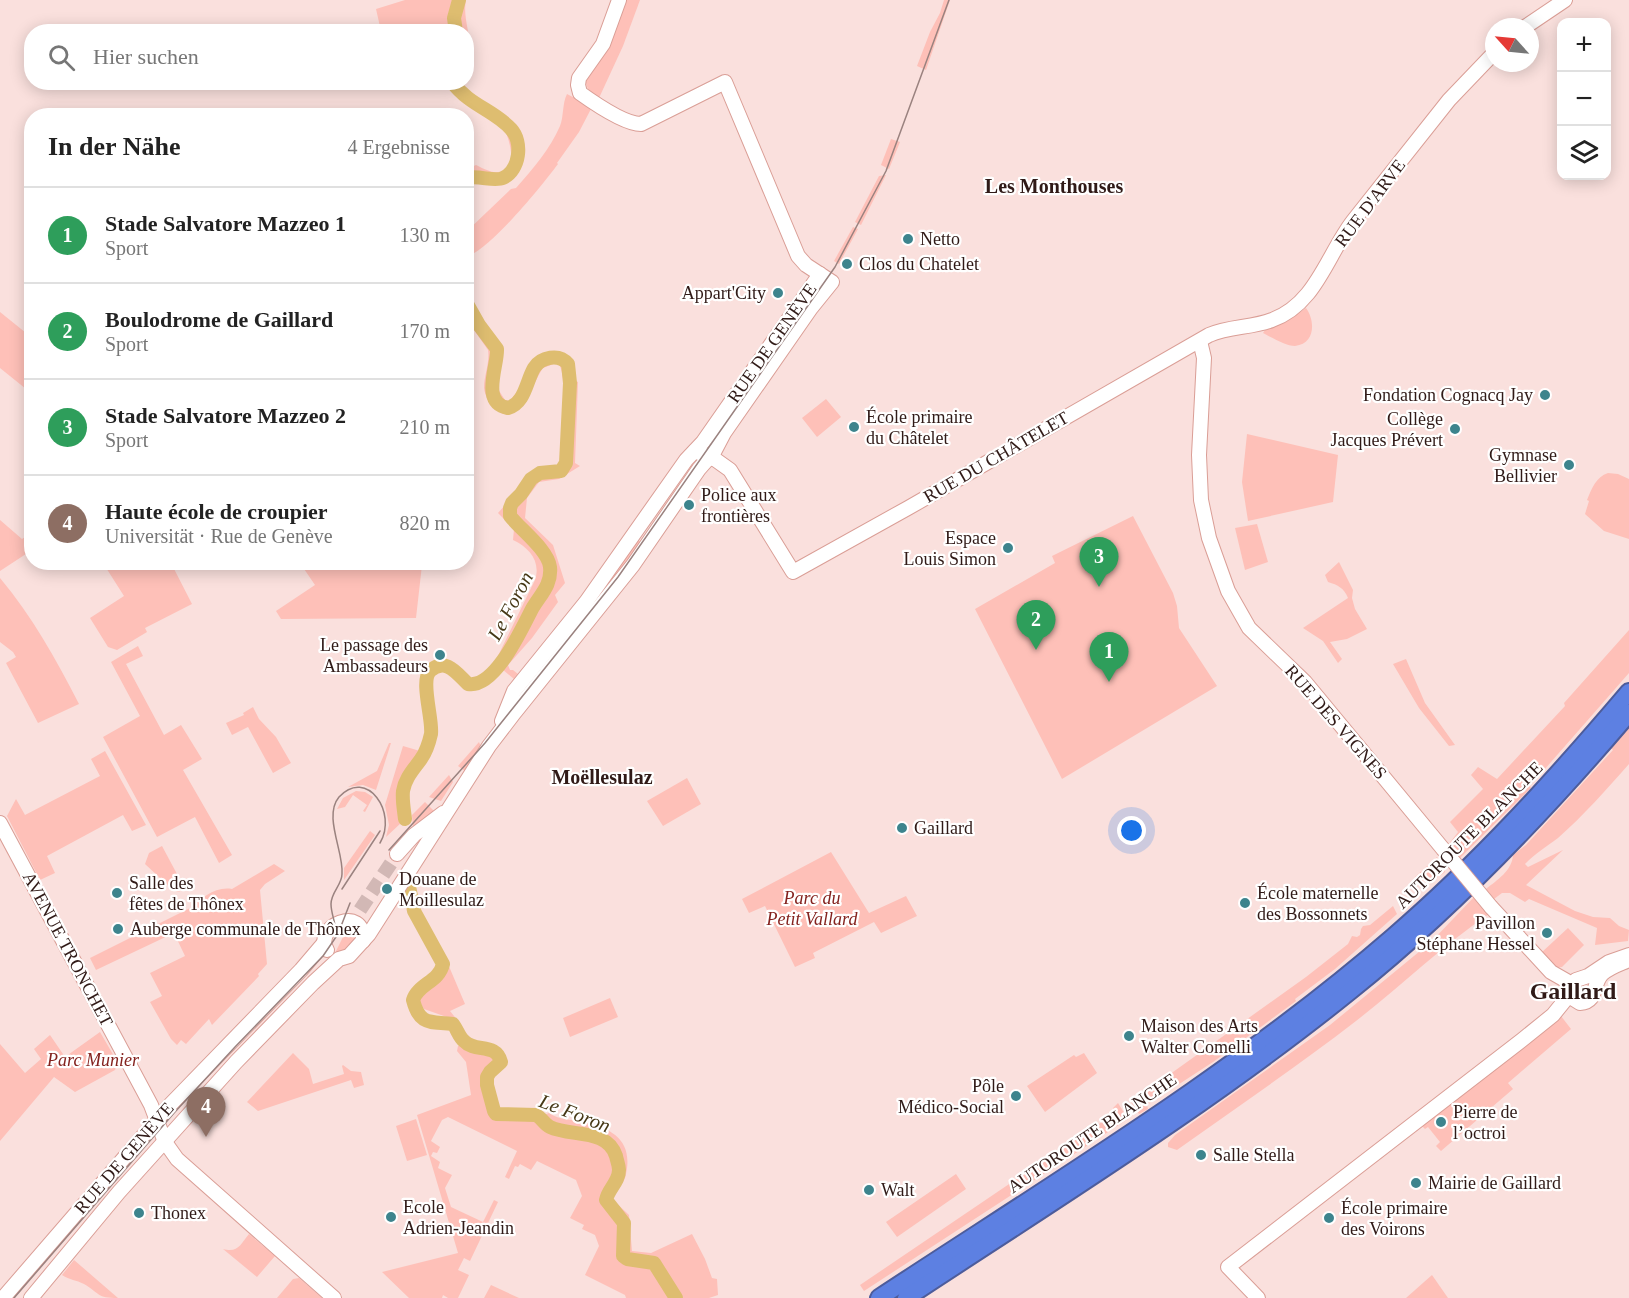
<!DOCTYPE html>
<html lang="de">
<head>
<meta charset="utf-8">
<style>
  body { margin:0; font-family:"Times New Roman",serif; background:#f6f6f6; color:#222 }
  .controls { position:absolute; right:18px; top:18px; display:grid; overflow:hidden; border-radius:12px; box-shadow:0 3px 15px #0003 }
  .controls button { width:54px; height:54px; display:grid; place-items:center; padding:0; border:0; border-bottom:2px solid #e0e0e0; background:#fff; color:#222; font:30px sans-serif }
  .compass { position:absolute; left:1485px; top:18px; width:54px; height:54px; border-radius:50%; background:#fff; box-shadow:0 3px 15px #0003; rotate:297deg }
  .you { position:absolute; left:1132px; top:831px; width:21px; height:21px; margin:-15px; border:4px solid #fff; border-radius:50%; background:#1a73e8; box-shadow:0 0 0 9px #1a73e833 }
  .badge { display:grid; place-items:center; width:39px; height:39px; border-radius:50%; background:#d93025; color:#fff; font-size:20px; font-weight:700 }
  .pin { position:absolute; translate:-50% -50px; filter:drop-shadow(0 2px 3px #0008) }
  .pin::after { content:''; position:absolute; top:32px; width:21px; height:18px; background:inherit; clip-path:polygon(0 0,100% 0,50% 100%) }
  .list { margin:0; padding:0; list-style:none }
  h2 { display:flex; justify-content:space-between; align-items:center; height:78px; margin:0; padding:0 24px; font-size:26px }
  h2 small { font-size:20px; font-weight:400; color:#767676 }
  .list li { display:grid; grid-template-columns:39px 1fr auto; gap:18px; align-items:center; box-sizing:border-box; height:96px; padding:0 24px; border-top:2px solid #e0e0e0 }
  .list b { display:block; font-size:22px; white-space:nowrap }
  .list p { margin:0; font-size:20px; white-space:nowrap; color:#767676 }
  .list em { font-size:20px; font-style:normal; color:#767676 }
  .icon { flex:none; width:33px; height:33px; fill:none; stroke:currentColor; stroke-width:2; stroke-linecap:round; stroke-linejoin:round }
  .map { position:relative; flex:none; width:1629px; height:1298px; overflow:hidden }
  .search { position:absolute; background:#fff; box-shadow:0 3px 15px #0003; left:24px; top:24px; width:450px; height:66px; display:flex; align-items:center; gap:15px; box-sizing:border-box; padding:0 21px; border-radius:24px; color:#767676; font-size:22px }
  .panel { position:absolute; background:#fff; box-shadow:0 3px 15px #0003; left:24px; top:108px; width:450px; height:462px; border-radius:24px }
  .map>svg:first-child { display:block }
  .green { fill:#fec0b8 }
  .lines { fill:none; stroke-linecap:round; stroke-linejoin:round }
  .river { stroke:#debd70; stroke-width:14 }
  .secondary-tunnel { stroke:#d2b8b5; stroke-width:14; stroke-dasharray:14 7; stroke-linecap:butt }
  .secondary-casing { stroke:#da9e96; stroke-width:16 }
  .highway-casing { stroke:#4d5c9b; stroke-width:20 }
  .secondary { stroke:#fff; stroke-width:14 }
  .highway { stroke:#5d80e2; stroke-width:16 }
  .tram { stroke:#9a827f; stroke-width:1.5 }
  .secondary-bridge-casing { stroke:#da9e96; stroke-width:16; stroke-linecap:butt }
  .secondary-bridge { stroke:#fff; stroke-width:14 }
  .poi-dot { fill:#3d848d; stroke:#fff; stroke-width:2 }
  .labels { text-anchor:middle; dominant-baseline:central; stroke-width:4.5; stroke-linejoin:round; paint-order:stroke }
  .street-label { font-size:18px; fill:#301a17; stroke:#fff }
  .poi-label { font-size:18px; fill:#301a17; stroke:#fff; text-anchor:start }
  .park-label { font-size:18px; font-style:italic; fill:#84221e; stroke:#fff }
  .neighbourhood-label { font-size:20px; font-weight:bold; fill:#301a17; stroke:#fff }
  .water-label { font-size:20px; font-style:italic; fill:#463816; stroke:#fff }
  .district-label { font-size:24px; font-weight:bold; fill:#301a17; stroke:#fff }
</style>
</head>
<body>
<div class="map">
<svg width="1629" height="1298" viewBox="0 0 1629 1298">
  <rect width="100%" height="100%" fill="#fae0dd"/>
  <g class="green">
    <path d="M405,0H454L451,21L453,31H381L376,9Z"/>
    <path d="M462,0H466C462,19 474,40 467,55L466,32L459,31C456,21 458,10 462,0Z"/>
    <path d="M623,0H640L623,46L599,98C591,94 585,88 586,79Z"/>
    <path d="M944,0H950L926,70L917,66L930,32L940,13Z"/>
    <path d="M447,83H450C460,99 477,108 492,119C498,123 508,127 511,133C517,145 518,169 503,176C494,180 479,171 467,175V169L476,165C482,168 491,173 498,172C521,170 508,138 504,127C479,112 465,107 447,83Z"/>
    <path d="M567,94L592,107L579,132L557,163L558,164C541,187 492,247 467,257L466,232L511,189L516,188C533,169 550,149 560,126C564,116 562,104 567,94Z"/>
    <path d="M891,139L900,142L889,169L881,165Z"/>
    <path d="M886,175L861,225L855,222L879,176Z"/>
    <path d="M853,227L858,229L839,264L834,261Z"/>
    <path d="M467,306L472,320L495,350C494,368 478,411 511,411C528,403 527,382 538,368C543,361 561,354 565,366C567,370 566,376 566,380C569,408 565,437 564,465L570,463L574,380L578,382L575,463L580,466L559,479L539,482L527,498L525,518L553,545L565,583L555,595L558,602L532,638L508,665L510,670H513L518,674L514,679L502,669L497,674L491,670L535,580C541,562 530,548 513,540L514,529L498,513L538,468L562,465C563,442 568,386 560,366L556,363L543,368C533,381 519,432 494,408C489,403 485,396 484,388C484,375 490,363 488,350L469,323L467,318Z"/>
    <path d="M1306,308C1315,320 1316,344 1295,346C1286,346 1271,337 1263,333L1265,330L1286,322Z"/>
    <path d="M0,312L31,337V393L0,368Z"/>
    <path d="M496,376L498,378V389L505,400L510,401L521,386L523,388L513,404L502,405C494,398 494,387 496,376Z"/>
    <path d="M826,399L841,417L817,437L802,418Z"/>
    <path d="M1247,434L1338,455L1333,502L1248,521L1242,482Z"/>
    <path d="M1608,473L1618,474L1629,479V539L1604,531L1585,514L1589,501L1587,500C1592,488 1596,477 1608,473Z"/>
    <path d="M1133,516L1173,593L1177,606L1179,628L1217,686L1062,779L975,609L1055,563L1052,556Z"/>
    <path d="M0,520L22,539L31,533L32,550L0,571Z"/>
    <path d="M1257,524L1268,562L1245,570L1235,528Z"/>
    <path d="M636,538L643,544L576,631L571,627Z"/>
    <path d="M1339,562L1353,590L1352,598L1355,609L1367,629L1347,639L1330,642L1342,659L1338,663L1323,641L1303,628L1348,598C1344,588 1338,585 1328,582L1325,575Z"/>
    <path d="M103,563H171L192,604L145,628L147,632L117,650L108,647L90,618L124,596Z"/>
    <path d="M420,563L422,565L416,618L281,619L276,611L315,585L300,563Z"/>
    <path d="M0,578C32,616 56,659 79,704L38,723L6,663L16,657L13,652L0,642Z"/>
    <path d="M1629,630V673L1530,786L1531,788L1460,858L1448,845L1458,832L1450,822L1483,789L1471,775L1478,767L1497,779L1565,706L1564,703Z"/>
    <path d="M138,646L143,656L126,664L164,735L181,725L202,759L183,770L232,855L219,863L195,817L157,837L103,737L140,716L111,662Z"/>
    <path d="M1406,659L1425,703L1455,745L1449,746L1419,708L1393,664Z"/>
    <path d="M253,707L259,719L276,737L291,763L273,773L248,727L232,735L226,723L244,715L243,713Z"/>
    <path d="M1629,725V764C1606,790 1584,815 1558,838C1546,847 1536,853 1525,864L1528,867L1563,850L1526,885L1575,911L1593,917L1610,918L1619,926L1629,930L1628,941L1595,945L1597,928L1529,899L1525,902L1510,893H1502L1494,899L1486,889C1497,880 1512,871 1513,855L1526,845L1613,750L1610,747Z"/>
    <path d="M479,742L481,747L465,771L458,766Z"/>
    <path d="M389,743H391L376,790L363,785L348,787L377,771Z"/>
    <path d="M403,746L420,751L401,786L402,822L386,837L389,825L385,805Z"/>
    <path d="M105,751L146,825L132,831L123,815L47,856L55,873L40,880L7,816L16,799L25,815L100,776L91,759Z"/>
    <path d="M449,775L453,782L441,801L429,797Z"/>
    <path d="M687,778L701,804L663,826L647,801Z"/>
    <path d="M356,791L365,792L373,797L365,812L363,811L367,805L353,795L345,807L337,809L343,798Z"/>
    <path d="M425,802L434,811L413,828L412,815Z"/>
    <path d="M370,831L375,835L344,880V868Z"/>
    <path d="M162,846L185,889L178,892L173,890L145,864L149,853Z"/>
    <path d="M831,852L869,913L906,896L917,916L881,933L874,922L813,953L815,958L795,967L765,906L749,913L742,899Z"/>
    <path d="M1437,857L1445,872C1435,880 1426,886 1415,877Z"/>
    <path d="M274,864L285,871L265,884L260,890L267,964L258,974L259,976L212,1025L209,1019L186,1044L181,1040L177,1045L171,1039L150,1002L162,996L150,973L185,956L174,933L96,970L90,958L190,908C201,898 216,886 232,889Z"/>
    <path d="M1475,896L1489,914C1442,946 1401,986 1356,1021C1298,1066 1237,1107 1177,1150L1168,1147V1143L1175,1135L1330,1025L1431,942Z"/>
    <path d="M1393,906L1397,914L1335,969L1295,999L1296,1001L1213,1062L1147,1105L1148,1109L1139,1114L1131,1102L1306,977L1348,944L1352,936L1357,937L1360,935L1361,929L1363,926L1370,925Z"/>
    <path d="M349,925L358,933L354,946L339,954L335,953Z"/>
    <path d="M1568,928L1584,945L1562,967L1555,968L1541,953Z"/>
    <path d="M445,957L465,1004L450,1011L458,1021L424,1009L418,1001C420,995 422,995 428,991C440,982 445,971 445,957Z"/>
    <path d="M610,998L618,1017L570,1037L563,1018Z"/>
    <path d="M1561,1016L1571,1029L1508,1083L1513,1089L1441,1151L1436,1146L1440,1142L1428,1127L1425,1129L1421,1125Z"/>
    <path d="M100,1032L118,1063L115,1070L75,1092L54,1077L0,1141V1044L25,1073L41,1059L34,1049L50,1035L65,1057Z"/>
    <path d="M460,1043L488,1051L495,1058L496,1063C492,1066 487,1068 484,1072C478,1081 487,1108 491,1117H532L537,1120L544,1129C575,1134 611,1133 616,1171L603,1201L606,1208L622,1225L619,1249L621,1258L628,1263L652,1265L672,1298H626L625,1295L585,1275L599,1246L595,1235L582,1229L584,1225L570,1218L582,1196L576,1180L537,1161L531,1170L520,1164L518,1167L515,1166L509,1179L505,1177L517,1151L448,1117L442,1120L431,1141L440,1147L437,1153L433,1152L431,1156L440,1162L438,1168L452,1175L445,1188L451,1207L483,1222L494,1200L498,1202L470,1261L464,1258L458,1270L469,1275L458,1298H448L443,1295L442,1298H409L382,1272L458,1253L417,1115L471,1095L466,1062L457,1051L458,1046H461Z"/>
    <path d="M293,1053L309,1069L313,1084L344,1074L342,1066L343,1065L351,1071L361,1072L364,1085L354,1088L351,1080L258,1111L247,1102Z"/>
    <path d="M1084,1053L1097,1073L1045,1112L1027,1086L1074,1055L1076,1057Z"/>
    <path d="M1118,1103L1128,1119L864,1291L860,1285L1089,1130L1115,1114L1113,1108Z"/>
    <path d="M549,1113C560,1121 573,1119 585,1122C614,1129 633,1142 626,1174C625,1183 615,1190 612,1199L629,1215L632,1251L651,1253L692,1234L705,1259L712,1278L717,1279L718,1295L709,1298H683L659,1261L627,1255C626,1243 631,1227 625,1216C621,1208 612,1205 608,1198C611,1190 618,1186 620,1178C623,1170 621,1163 619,1155C610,1126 573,1132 550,1123L544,1115Z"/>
    <path d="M416,1119L427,1155L407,1161L396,1126Z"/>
    <path d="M956,1174L966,1189L897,1237L886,1222Z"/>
    <path d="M249,1234L275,1256L257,1277L223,1249C238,1253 240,1245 249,1234Z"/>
    <path d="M74,1260L118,1298C96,1298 101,1294 84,1284C76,1280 70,1280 62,1275Z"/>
    <path d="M1432,1275L1448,1298H1406Z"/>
    <path d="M299,1278L322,1298H277L293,1279Z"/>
    <path d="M491,1285L519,1298H484Z"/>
  </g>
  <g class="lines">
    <g class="river">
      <path d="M456,32L454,18L459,0"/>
      <path d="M452,82C470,106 494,110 511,129C523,142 520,170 503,178C494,182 479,175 466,178"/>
      <path d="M405,819C404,810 402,800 403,791C405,778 414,769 421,759C426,752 429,743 431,734C433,719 420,681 430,671C446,656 458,675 468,684C495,689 522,628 532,609C540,595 552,585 550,567C548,550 521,530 510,516V508L512,503L521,494L531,479L540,473L561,471L566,463L570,383L568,364C559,353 541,357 534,368C526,382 525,403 508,408C480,403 498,366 497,349L479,325L466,302"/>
      <path d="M409,886L414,911L443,964C439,982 418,984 413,1000C420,1027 431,1021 453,1024C457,1029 459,1037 464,1041C475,1053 496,1042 501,1062L490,1072L487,1077V1085L494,1111L496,1114L536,1115C542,1118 544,1124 550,1127C571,1137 607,1128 616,1156C617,1161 619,1165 619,1170C619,1182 608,1189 606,1200L624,1223L623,1256L627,1259L654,1263L676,1298"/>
    </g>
    <path class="secondary-tunnel" d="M360,910L397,854"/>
    <defs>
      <g id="secondary">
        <path d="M1525,27L1565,0"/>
        <path d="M1200,341L1204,358L1199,455L1201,500L1209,538L1228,591L1249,628L1305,682L1443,849"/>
        <path d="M695,451L716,460L730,470L793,572L908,508L1209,335C1229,326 1252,328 1272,320C1316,304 1327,255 1353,221L1449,100L1494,53"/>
        <path d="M502,721L514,691L586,602L686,460L703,442L820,274"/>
        <path d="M0,823L151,1105L165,1142L177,1159L334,1298"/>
        <path d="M397,854L414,835L443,813"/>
        <path d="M1491,907L1551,972L1572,984"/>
        <path d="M327,950C312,927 365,903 363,941"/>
        <path d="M1629,955L1609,962L1588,976L1576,980L1570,988L1572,998L1580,1003C1598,1002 1592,984 1602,974C1610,967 1620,964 1629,960"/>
        <path d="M3,1298L169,1106L301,970L324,943"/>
        <path d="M31,1298L119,1192L236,1062L313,983L339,959L349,956L369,934L489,746L515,712L633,565L699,469L714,452L724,433L811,308L832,282L806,265L798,256L725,82L641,124C625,124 594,103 580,93L578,85L579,78L603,44L619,0"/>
        <path d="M1258,1298L1228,1267L1522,1040L1553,1015L1570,994"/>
      </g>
      <g id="highway">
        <path d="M879,1298C1052,1184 1236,1073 1393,937C1479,863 1556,778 1629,692"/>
        <path d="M906,1298C1056,1199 1210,1104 1350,991C1453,909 1544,813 1629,713"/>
      </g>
    </defs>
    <use href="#secondary" class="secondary-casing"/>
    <use href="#highway" class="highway-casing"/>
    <use href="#secondary" class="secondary"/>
    <use href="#highway" class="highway"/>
    <g class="tram">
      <path d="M389,850L485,743L618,577L835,267L886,171L949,0"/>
      <path d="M342,889L380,831"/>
      <path d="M336,936C337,925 331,915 331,904C331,892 342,885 342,874C344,852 323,816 339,797C367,767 398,813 380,843"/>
      <path d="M14,1298L174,1113L235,1047L323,956L338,934L350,903"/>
    </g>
    <defs>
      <path id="secondary-bridge" d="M1443,849L1491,907"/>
    </defs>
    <use href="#secondary-bridge" class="secondary-bridge-casing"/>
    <use href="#secondary-bridge" class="secondary-bridge"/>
  </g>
  <g class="poi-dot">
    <circle cx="908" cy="239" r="6"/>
    <circle cx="847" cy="264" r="6"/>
    <circle cx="778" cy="293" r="6"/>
    <circle cx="1545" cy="395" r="6"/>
    <circle cx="854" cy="427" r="6"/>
    <circle cx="1455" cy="429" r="6"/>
    <circle cx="1569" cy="465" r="6"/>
    <circle cx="689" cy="505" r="6"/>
    <circle cx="1008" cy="548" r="6"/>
    <circle cx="440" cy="655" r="6"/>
    <circle cx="902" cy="828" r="6"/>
    <circle cx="387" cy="889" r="6"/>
    <circle cx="117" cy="893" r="6"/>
    <circle cx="1245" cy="903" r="6"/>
    <circle cx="118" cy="929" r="6"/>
    <circle cx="1547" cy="933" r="6"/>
    <circle cx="1129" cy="1036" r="6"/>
    <circle cx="1016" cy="1096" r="6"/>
    <circle cx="1441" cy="1122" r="6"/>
    <circle cx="1201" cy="1155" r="6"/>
    <circle cx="1416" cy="1183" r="6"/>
    <circle cx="869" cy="1190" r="6"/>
    <circle cx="139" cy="1213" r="6"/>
    <circle cx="391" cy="1217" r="6"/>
    <circle cx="1329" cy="1218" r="6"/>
  </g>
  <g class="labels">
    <g class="street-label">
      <text transform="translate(1370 203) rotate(-53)">RUE D'ARVE</text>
      <text transform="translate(772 343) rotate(-55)">RUE DE GENÈVE</text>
      <text transform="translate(996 457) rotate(-30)">RUE DU CHÂTELET</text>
      <text transform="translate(1336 722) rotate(49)">RUE DES VIGNES</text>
      <text transform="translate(1469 835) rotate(-45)">AUTOROUTE BLANCHE</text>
      <text transform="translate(68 949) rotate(62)">AVENUE TRONCHET</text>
      <text transform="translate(1092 1133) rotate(-34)">AUTOROUTE BLANCHE</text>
      <text transform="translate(124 1158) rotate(-49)">RUE DE GENÈVE</text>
    </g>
    <g class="poi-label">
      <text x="920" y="239">Netto</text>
      <text x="859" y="264">Clos du Chatelet</text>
      <text x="766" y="293" text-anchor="end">Appart'City</text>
      <text x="1533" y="395" text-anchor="end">Fondation Cognacq Jay</text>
      <text x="866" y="417">École primaire<tspan x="866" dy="21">du Châtelet</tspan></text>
      <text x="1443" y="419" text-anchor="end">Collège<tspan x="1443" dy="21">Jacques Prévert</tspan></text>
      <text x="1557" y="455" text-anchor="end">Gymnase<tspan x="1557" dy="21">Bellivier</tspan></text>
      <text x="701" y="495">Police aux<tspan x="701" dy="21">frontières</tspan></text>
      <text x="996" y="538" text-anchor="end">Espace<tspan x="996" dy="21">Louis Simon</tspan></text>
      <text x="428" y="645" text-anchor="end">Le passage des<tspan x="428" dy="21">Ambassadeurs</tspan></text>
      <text x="914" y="828">Gaillard</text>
      <text x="399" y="879">Douane de<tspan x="399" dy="21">Moillesulaz</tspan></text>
      <text x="129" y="883">Salle des<tspan x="129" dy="21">fêtes de Thônex</tspan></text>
      <text x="1257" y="893">École maternelle<tspan x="1257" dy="21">des Bossonnets</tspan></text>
      <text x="1535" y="923" text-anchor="end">Pavillon<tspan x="1535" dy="21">Stéphane Hessel</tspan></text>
      <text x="130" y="929">Auberge communale de Thônex</text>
      <text x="1141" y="1026">Maison des Arts<tspan x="1141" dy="21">Walter Comelli</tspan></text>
      <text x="1004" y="1086" text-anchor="end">Pôle<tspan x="1004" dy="21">Médico-Social</tspan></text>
      <text x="1453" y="1112">Pierre de<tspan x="1453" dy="21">l’octroi</tspan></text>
      <text x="1213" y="1155">Salle Stella</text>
      <text x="1428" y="1183">Mairie de Gaillard</text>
      <text x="881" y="1190">Walt</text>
      <text x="403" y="1207">Ecole<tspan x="403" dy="21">Adrien-Jeandin</tspan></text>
      <text x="1341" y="1208">École primaire<tspan x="1341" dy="21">des Voirons</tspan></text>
      <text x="151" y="1213">Thonex</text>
    </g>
    <g class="park-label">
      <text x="812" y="898">Parc du<tspan x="812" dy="21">Petit Vallard</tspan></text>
      <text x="93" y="1060">Parc Munier</text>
    </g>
    <g class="neighbourhood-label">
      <text x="1054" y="186">Les Monthouses</text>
      <text x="602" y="777">Moëllesulaz</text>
    </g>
    <g class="water-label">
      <text transform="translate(510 606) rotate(-62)">Le Foron</text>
      <text transform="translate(575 1113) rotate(21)">Le Foron</text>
    </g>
    <g class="district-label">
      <text x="1573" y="991">Gaillard</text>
    </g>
  </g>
</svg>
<div class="controls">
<button>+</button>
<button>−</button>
<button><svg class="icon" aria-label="layers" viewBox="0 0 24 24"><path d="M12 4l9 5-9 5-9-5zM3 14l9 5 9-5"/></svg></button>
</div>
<svg class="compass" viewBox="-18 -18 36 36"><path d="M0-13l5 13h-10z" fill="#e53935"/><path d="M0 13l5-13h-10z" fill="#767676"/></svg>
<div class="you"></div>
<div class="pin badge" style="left:1109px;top:682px;background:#2e9e5b">1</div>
<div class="pin badge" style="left:1036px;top:650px;background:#2e9e5b">2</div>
<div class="pin badge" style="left:1099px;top:587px;background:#2e9e5b">3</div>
<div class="pin badge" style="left:206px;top:1137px;background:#8d6e63">4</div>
<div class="search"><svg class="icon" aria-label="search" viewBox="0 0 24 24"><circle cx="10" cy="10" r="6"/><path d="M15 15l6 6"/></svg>Hier suchen</div>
<section class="panel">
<h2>In der Nähe<small>4 Ergebnisse</small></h2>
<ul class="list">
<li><span class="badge" style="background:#2e9e5b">1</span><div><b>Stade Salvatore Mazzeo 1</b><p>Sport</p></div><em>130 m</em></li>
<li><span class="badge" style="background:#2e9e5b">2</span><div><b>Boulodrome de Gaillard</b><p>Sport</p></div><em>170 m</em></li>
<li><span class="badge" style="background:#2e9e5b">3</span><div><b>Stade Salvatore Mazzeo 2</b><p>Sport</p></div><em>210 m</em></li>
<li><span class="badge" style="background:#8d6e63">4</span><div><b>Haute école de croupier</b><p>Universität · Rue de Genève</p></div><em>820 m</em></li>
</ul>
</section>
</div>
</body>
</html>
